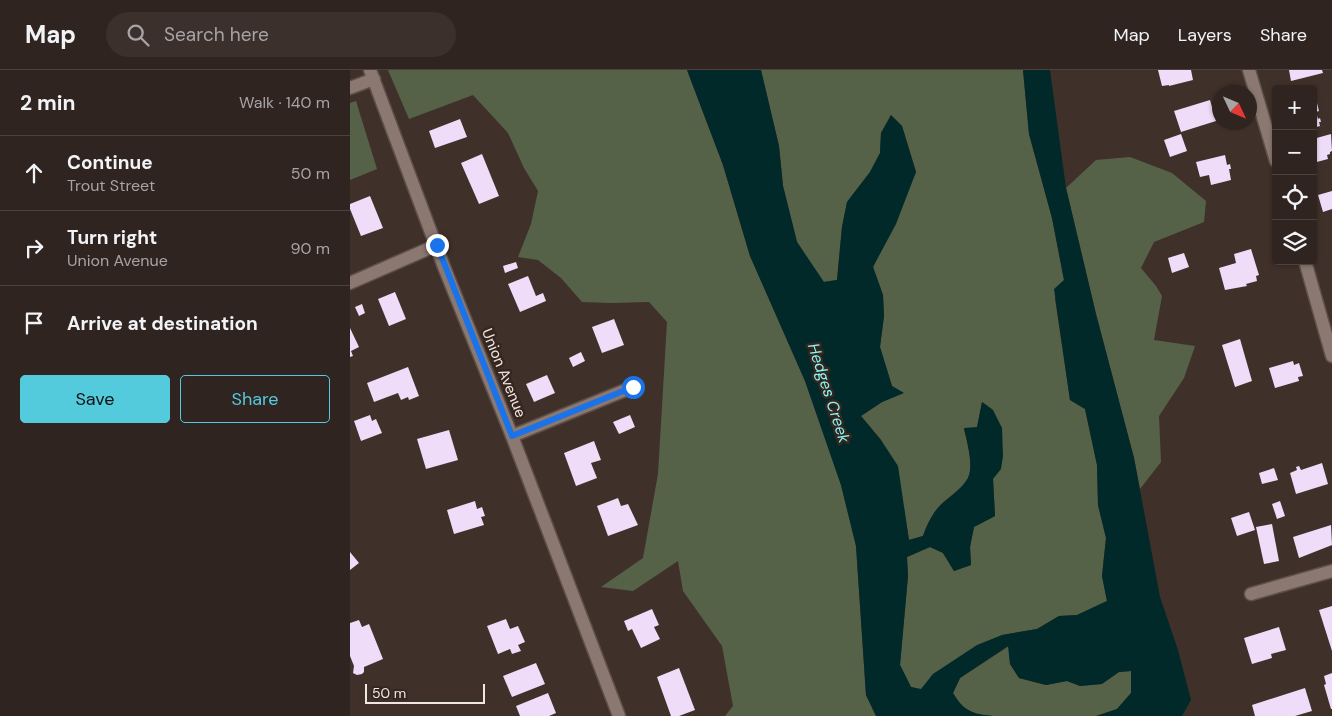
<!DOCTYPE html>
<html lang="en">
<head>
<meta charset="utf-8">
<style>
  body { margin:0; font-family:"DM Sans",sans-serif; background:#3c302d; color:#f1f3f6 }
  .controls { position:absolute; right:15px; top:15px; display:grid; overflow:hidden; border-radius:5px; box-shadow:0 1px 4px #0004 }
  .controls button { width:45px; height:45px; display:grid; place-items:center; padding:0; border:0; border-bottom:1px solid #4b413e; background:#302420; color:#f1f3f6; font:25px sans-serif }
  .compass { position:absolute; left:862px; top:15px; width:45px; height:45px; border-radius:50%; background:#302420; box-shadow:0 1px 4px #0004; rotate:134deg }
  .scale { position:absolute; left:15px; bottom:12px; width:120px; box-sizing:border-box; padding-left:5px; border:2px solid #f1e7e2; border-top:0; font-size:14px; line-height:18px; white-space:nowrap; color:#f1e7e2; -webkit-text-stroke:4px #362620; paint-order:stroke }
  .stop { position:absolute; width:15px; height:15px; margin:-11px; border:4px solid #1a73e8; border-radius:50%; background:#fff }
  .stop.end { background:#1a73e8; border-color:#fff; box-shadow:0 1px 5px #0008 }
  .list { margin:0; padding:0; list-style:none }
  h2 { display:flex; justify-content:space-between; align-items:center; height:65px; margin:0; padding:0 20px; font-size:21px }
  h2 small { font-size:16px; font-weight:400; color:#a8a4a5 }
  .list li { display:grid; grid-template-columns:32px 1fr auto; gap:15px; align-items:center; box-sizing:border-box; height:75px; padding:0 20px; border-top:1px solid #4b413e }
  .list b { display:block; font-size:19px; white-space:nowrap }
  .list p { margin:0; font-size:16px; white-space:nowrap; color:#a8a4a5 }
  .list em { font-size:16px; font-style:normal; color:#a8a4a5 }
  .actions { display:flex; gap:10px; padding:15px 20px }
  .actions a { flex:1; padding:11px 0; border:1px solid #54cadd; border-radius:5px; text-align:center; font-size:18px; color:#54cadd }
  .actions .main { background:#54cadd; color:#111 }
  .icon { flex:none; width:28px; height:28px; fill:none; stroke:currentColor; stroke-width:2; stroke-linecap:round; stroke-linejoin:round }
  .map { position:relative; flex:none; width:982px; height:646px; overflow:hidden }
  header { display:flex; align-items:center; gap:30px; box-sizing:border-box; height:70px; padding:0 25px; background:#302420; border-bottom:1px solid #4b413e }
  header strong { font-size:24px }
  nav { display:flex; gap:28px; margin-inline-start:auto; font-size:18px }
  .search { width:350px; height:45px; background:#3c302d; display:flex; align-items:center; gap:12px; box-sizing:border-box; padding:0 18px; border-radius:28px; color:#a8a4a5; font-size:19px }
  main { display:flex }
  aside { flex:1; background:#302420 }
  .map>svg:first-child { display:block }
  .green { fill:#566248 }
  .water { fill:#012929 }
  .building { fill:#eedcf9 }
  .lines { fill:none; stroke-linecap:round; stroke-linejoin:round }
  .minor-casing { stroke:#5c4e48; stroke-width:15 }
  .minor { stroke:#8b7870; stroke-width:12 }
  .route { stroke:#1a73e8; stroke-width:6 }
  .labels { text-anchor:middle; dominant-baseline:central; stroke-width:5; stroke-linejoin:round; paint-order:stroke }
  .street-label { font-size:15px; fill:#f1e7e2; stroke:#362620 }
  .water-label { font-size:16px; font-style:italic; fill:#89f6f6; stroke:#362620 }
</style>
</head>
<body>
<header>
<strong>Map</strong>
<div class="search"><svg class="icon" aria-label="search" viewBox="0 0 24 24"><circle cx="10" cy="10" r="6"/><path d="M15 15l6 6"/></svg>Search here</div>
<nav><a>Map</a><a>Layers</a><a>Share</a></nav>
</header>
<main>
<aside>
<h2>2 min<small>Walk · 140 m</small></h2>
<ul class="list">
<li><svg class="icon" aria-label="ahead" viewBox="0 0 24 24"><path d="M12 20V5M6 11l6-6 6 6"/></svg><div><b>Continue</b><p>Trout Street</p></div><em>50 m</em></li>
<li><svg class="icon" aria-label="right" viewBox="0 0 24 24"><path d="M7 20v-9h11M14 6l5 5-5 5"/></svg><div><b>Turn right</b><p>Union Avenue</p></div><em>90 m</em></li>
<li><svg class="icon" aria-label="arrive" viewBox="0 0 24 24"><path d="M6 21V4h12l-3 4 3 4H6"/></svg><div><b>Arrive at destination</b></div></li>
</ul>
<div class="actions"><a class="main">Save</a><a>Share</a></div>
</aside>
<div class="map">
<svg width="982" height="646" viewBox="0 0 982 646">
  <rect width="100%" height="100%" fill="#40302a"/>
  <g class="green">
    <path d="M38,0H337L373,95L400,186L455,311L491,415L506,476L516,625L526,646H375L383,636L372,576L333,521L328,491L283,521L251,517L293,488L308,404L317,252L299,232L261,233L232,232L211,208L188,190L168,187L181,154L188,121L174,98L158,63L123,25L59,49Z"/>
    <path d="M411,0H673L679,64L702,148L714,210L705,229L720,330L735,339L747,395L748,435L756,468L752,506L757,531L727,545L709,546L687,559L652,565L583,604L571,620L561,617L550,595L558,506L557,487L580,477L593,483L604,501L621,495L620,477L624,457L645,446L643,409V340L632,332L627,358L614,359C617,372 624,396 618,408C611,421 596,428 587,439C581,447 576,457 573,466L559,470L554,438L531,370L511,346L532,332L553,323L542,316L530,277L534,246L533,225L523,197L566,102L552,56L541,45L531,63L530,83L520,102L497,132L492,157L487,210L473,212L447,172L433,116L429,76Z"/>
    <path d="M6,31L27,99L0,110V33Z"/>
    <path d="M780,87L822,103L856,131L854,152L804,172L791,198L806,216L812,226L804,270L845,276L834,308L809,346L811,392L790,419L784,388L746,244L716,118L746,90Z"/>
    <path d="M659,576L660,594L669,608L696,615L717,611L730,616L751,614L769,602L781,601V623L767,639L746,646H643L626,644L611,636L603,623L610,608Z"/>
  </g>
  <path class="water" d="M337,0H411L429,76L433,116L447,172L474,212L487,210L492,157L497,132L520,102L530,83L531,63L541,45L552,56L566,102L546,154L523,197L533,225L534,246L530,277L542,316L554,323L532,332L511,346L531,370L548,396L559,470L573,466C576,457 581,446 587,439C596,428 611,421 618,408C624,395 617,372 614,358L627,357L632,332L643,340L652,358L653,386L651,399L643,409L645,446L624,457L620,477L621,495L604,501L593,483L580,477L557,487L558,506L550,595L561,617L571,619L583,604L627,575L652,565L687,559L709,546L727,545L757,531L752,506L756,468L748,435L747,395L735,339L720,330L704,219L714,210L702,148L679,64L673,0H700L716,118L746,244L784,388L810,527L828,580L841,630L832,646H746L767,639L781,623V601L769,602L752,614L730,616L717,611L696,615L669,608L660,594L658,576L610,608L603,623C614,641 622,644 643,646H526L516,625L506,476L491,415L455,311L400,186L373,95Z"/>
  <g class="building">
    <path d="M808,0H841L843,10L819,16V15L812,16Z"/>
    <path d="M939,0H972L973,3L941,11Z"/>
    <path d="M860,30L866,51L831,62L824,41Z"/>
    <path d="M967,33L969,41L966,42L968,49L970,48L971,52H969L970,56L963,58V35Z"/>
    <path d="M110,49L117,67L85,78L79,61Z"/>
    <path d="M831,64L837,81L820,87L814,70Z"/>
    <path d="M981,64L982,81L980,82V84L977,85L978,89L963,93V69Z"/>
    <path d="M132,84L149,126L129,134L111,93Z"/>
    <path d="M875,85L877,95L880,94L881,99H879L881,110L861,115L859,105L850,107L846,92Z"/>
    <path d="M982,121V139L973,142L968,125Z"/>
    <path d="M20,126L33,158L11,166L0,139V134Z"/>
    <path d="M901,179L909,205L906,206L907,211L896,214L897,216L875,220L869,198L886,193L884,184Z"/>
    <path d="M834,183L839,197L822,203L818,188Z"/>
    <path d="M166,192L168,198L155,203L153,196Z"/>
    <path d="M178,206L186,226L193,223L196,231L170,242L158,214Z"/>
    <path d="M45,222L56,249L39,256L28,229Z"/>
    <path d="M12,234L15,243L9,246L5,237Z"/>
    <path d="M264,249L274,275L252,283L242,257Z"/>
    <path d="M0,258L9,277L1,281L3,286L0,287Z"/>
    <path d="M890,269L902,311L885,317L872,275Z"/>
    <path d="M231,282L235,291L223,297L219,288Z"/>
    <path d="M943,291L944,295L949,293L953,306L948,307L949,311L925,318L919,298Z"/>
    <path d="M58,297L69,326L59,330L58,327L51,330L48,323L24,332L17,313Z"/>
    <path d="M197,305L205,323L184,332L176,314Z"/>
    <path d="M20,345L22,351L26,349L32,363L11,371L4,351Z"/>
    <path d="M280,345L285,357L269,364L263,352Z"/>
    <path d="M99,360L108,390L76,399L67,369Z"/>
    <path d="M244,371L251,390L241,393L247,408L226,416L214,383Z"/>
    <path d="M972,393L978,414L946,424L940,403L947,400L946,397L949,396L951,400Z"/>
    <path d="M924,398L928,410L912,414L909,403Z"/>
    <path d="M268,428L271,436L278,434L288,455L258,466L247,436Z"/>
    <path d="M125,431L127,439L132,437L135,446L131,447L134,455L104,464L97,440Z"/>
    <path d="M930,431L935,446L927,449L922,434Z"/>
    <path d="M899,442L905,460L887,466L881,448Z"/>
    <path d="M922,454L929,491L914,494L906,457Z"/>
    <path d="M981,455L982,475L949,488L943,467Z"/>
    <path d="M0,482L9,493L0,500Z"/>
    <path d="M982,536V581L969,540Z"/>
    <path d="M302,539L309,555L304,557L310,569L291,578L282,559L278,561L274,551Z"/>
    <path d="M156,549L160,559L168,556L175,572L168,575L171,581L162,584L160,579L148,584L137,556Z"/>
    <path d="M9,550L12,557L19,554L33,589L14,597V602L12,604L7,605L3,603L4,596L0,586V553Z"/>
    <path d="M929,557L936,580L921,584L922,588L902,594L894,568Z"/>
    <path d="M186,593L195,614L162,627L153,606Z"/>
    <path d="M329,598L345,640L329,646H321L307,607Z"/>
    <path d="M982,603V639H981L974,615L976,614L974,606Z"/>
    <path d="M955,618L962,641L945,646H905L902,635Z"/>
    <path d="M198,623L206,643L199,646H170L166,636Z"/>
  </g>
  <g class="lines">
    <defs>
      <g id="minor">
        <path d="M20,0L94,197L162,366L269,646"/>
        <path d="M899,0L926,91"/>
        <path d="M0,18L24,9"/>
        <path d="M955,191L982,286"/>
        <path d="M0,213L87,175"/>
        <path d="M162,366L283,317"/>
        <path d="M901,524L982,501"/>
      </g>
    </defs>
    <use href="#minor" class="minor-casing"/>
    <use href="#minor" class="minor"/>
  </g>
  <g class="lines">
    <path class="route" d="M87,175L162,366L283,317"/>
  </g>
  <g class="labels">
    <g class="street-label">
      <text transform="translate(154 303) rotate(68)">Union Avenue</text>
    </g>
    <g class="water-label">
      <text transform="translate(479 323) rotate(72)">Hedges Creek</text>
    </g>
  </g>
</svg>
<div class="controls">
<button>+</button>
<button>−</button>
<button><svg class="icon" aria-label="locate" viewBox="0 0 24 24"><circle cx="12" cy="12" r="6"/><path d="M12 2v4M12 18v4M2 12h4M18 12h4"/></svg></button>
<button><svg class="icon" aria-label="layers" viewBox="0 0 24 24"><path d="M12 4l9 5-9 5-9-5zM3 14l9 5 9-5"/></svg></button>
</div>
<svg class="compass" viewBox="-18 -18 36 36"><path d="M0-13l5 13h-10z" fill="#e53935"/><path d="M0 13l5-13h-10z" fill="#a8a4a5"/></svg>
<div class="scale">50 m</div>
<div class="stop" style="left:283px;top:317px"></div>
<div class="stop end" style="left:87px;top:175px"></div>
</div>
</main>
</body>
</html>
